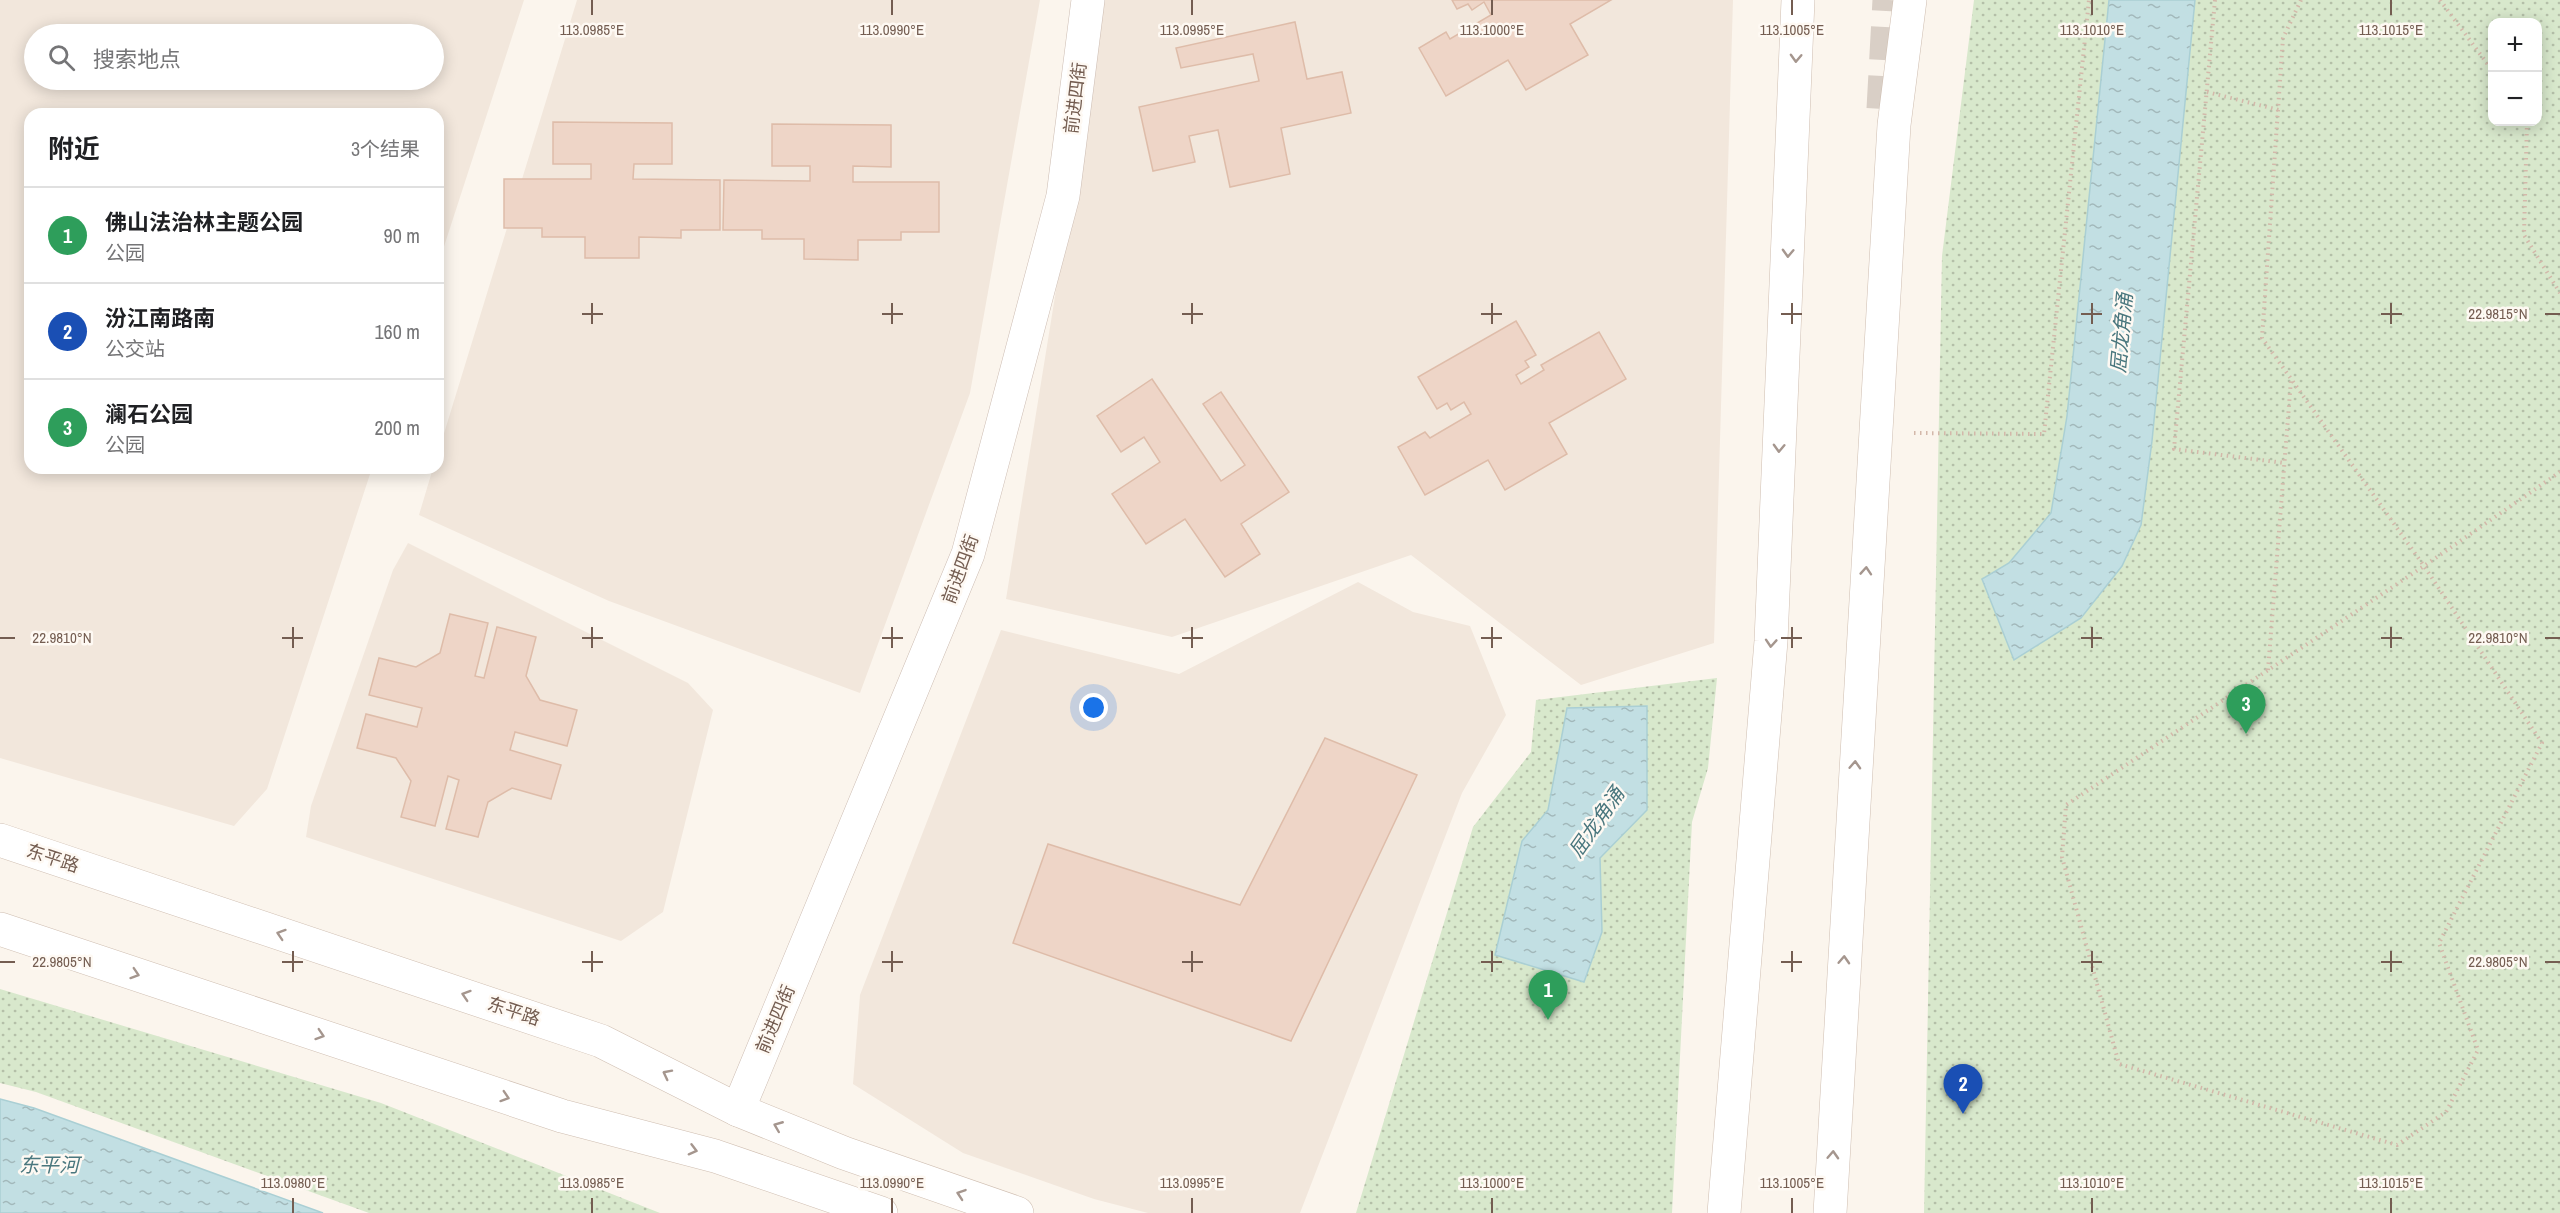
<!DOCTYPE html>
<html lang="zh">
<head>
<meta charset="utf-8">
<style>
  body { margin:0; font-family:"Archivo Narrow","Noto Sans SC",sans-serif; background:#f6f6f6; color:#202124 }
  .controls { position:absolute; right:18px; top:18px; display:grid; overflow:hidden; border-radius:12px; box-shadow:0 3px 15px #0003 }
  .controls button { width:54px; height:54px; display:grid; place-items:center; padding:0; border:0; border-bottom:2px solid #e0e0e0; background:#fff; color:#202124; font:30px sans-serif }
  .you { position:absolute; left:1094px; top:708px; width:21px; height:21px; margin:-15px; border:4px solid #fff; border-radius:50%; background:#1a73e8; box-shadow:0 0 0 9px #1a73e833 }
  .badge { display:grid; place-items:center; width:39px; height:39px; border-radius:50%; background:#d77760; color:#fff; font-size:20px; font-weight:700 }
  .pin { position:absolute; translate:-50% -50px; filter:drop-shadow(0 2px 3px #0008) }
  .pin::after { content:''; position:absolute; top:32px; width:21px; height:18px; background:inherit; clip-path:polygon(0 0,100% 0,50% 100%) }
  .list { margin:0; padding:0; list-style:none }
  h2 { display:flex; justify-content:space-between; align-items:center; height:78px; margin:0; padding:0 24px; font-size:26px }
  h2 small { font-size:20px; font-weight:400; color:#757577 }
  .list li { display:grid; grid-template-columns:39px 1fr auto; gap:18px; align-items:center; box-sizing:border-box; height:96px; padding:0 24px; border-top:2px solid #e0e0e0 }
  .list b { display:block; font-size:22px; white-space:nowrap }
  .list p { margin:0; font-size:20px; white-space:nowrap; color:#757577 }
  .list em { font-size:20px; font-style:normal; color:#757577 }
  .icon { flex:none; width:33px; height:33px; fill:none; stroke:currentColor; stroke-width:2; stroke-linecap:round; stroke-linejoin:round }
  .map { position:relative; flex:none; width:2560px; height:1213px; overflow:hidden }
  .search { position:absolute; background:#fff; box-shadow:0 3px 15px #0003; left:24px; top:24px; width:420px; height:66px; display:flex; align-items:center; gap:15px; box-sizing:border-box; padding:0 21px; border-radius:33px; color:#757577; font-size:22px }
  .panel { position:absolute; background:#fff; box-shadow:0 3px 15px #0003; left:24px; top:108px; width:420px; height:366px; border-radius:18px }
  .map>svg:first-child { display:block }
  .residential { fill:#f2e7dc; fill-rule:evenodd }
  .green { fill:url(#green-dots); fill-rule:evenodd }
  .water { fill:url(#water-ripples); stroke:#aacfd4; stroke-width:1.5 }
  .building { fill:#eed5c7; stroke:#debca9; stroke-width:1.5 }
  .lines { fill:none; stroke-linecap:round; stroke-linejoin:round }
  .secondary-tunnel { stroke:#d9cfc6; stroke-width:33; stroke-dasharray:33 16; stroke-linecap:butt }
  .tertiary-casing { stroke:#cdbdb3; stroke-width:34 }
  .secondary-casing { stroke:#cfbeb1; stroke-width:34 }
  .path { stroke:#d3b8aa; stroke-width:4; stroke-dasharray:1.5 4.5; stroke-linecap:butt }
  .tertiary { stroke:#fff; stroke-width:33 }
  .secondary { stroke:#fff; stroke-width:33 }
  .oneway { stroke:#a5968e }
  .ticks { fill:none; stroke:#745d51; stroke-width:2 }
  .labels { text-anchor:middle; dominant-baseline:central; stroke-width:5; stroke-linejoin:round; paint-order:stroke }
  .street-label { font-size:18px; fill:#745d51; stroke:#fef9f3 }
  .water-label { font-size:20px; font-style:italic; fill:#4a777e; stroke:#fef9f3 }
  .ticks-label { font-size:15px; text-anchor:middle; fill:#745d51; stroke:#fef9f3; stroke-width:5; stroke-linejoin:round; paint-order:stroke }
</style>
</head>
<body>
<div class="map">
<svg width="2560" height="1213" viewBox="0 0 2560 1213">
  <defs>
    <pattern id="green-dots" width="8" height="8" patternUnits="userSpaceOnUse" patternTransform="scale(1.5)"><rect width="8" height="8" fill="#d8e8cc"/><path d="M2 2h.1M6 6h.1" fill="none" stroke="#b4bfa8" stroke-width="1.8" stroke-linecap="round"/></pattern>
    <pattern id="water-ripples" width="26" height="14" patternUnits="userSpaceOnUse" patternTransform="scale(1.5)"><rect width="26" height="14" fill="#c2dfe3"/><path d="M2 4q2-2 4 0t4 0M15 11q2-2 4 0t4 0" fill="none" stroke="#a2b8ba"/></pattern>
  </defs>
  <rect width="100%" height="100%" fill="#fbf5ed"/>
  <g class="residential">
    <path d="M0,0H524L438,265V114H30V468H372L267,789L234,826L0,758ZM434,34V80H34V34Z"/>
    <path d="M577,0H1040L970,393L860,693L609,601L419,515L433,468H438V453Z"/>
    <path d="M1103,0H1733L1714,643L1581,685L1411,555L1172,637L1006,599Z"/>
    <path d="M408,543L688,683L713,710L663,912L621,941L306,837L311,806L393,570Z"/>
    <path d="M1358,582L1413,612L1470,626L1506,715L1462,793L1300,1213H1148L1094,1199L963,1153L853,1084L860,995L1001,630L1179,674Z"/>
  </g>
  <g class="green">
    <path d="M1974,0H2560V1213H1924L1942,256ZM2492,22H2538V122H2492Z"/>
    <path d="M1717,678L1708,768L1692,822L1672,1213H1356L1473,827L1531,752L1536,700Z"/>
    <path d="M0,989L381,1103L660,1213H369L36,1092L0,1083Z"/>
  </g>
  <g class="water">
    <path d="M2109,0H2195L2152,441L2141,525L2122,566L2081,618L2014,660L1982,579L2009,563L2051,513L2067,416Z"/>
    <path d="M1647,706V810L1600,858L1602,932L1584,982L1495,955L1522,841L1548,810L1567,708Z"/>
    <path d="M0,1099L34,1108L323,1213H0Z"/>
  </g>
  <g class="building">
    <path d="M1452,0H1611L1570,24L1588,55L1526,90L1508,60L1446,96L1419,48L1446,32L1450,39L1491,15L1484,2L1472,10L1468,4L1457,9Z"/>
    <path d="M1295,22L1307,79L1342,72L1351,113L1281,128L1290,174L1230,187L1218,130L1189,136L1195,162L1153,171L1139,107L1259,81L1253,54L1181,68L1176,48Z"/>
    <path d="M553,122L672,123V164H634L633,179L720,180V230H681V238L639,237V258H585V237H542V228H504V179H591V164H553Z"/>
    <path d="M772,124L891,125V167L853,166V182H939V232H901V240H858V260L804,259V239H762V230H723L724,180L810,181V166H772Z"/>
    <path d="M1516,321L1536,355L1525,361L1529,367L1516,375L1521,384L1544,370L1541,365L1599,332L1626,379L1549,423L1567,454L1505,490L1488,460L1425,495L1398,447L1425,432L1430,438L1471,414L1464,402L1451,410L1447,403L1437,409L1418,377Z"/>
    <path d="M1152,379L1221,481L1245,465L1203,404L1221,392L1289,492L1241,524L1260,554L1225,577L1185,519L1146,544L1112,494L1160,462L1144,437L1121,452L1097,416Z"/>
    <path d="M450,614L488,623L475,676L484,678L497,627L536,637L526,676L540,700L577,710L567,746L515,732L510,750L561,765L551,799L512,788L488,802L478,837L446,829L459,780L448,776L435,826L401,817L411,781L396,758L357,748L366,714L417,727L422,708L369,695L379,658L416,667L440,653Z"/>
    <path d="M1325,738L1417,775L1291,1041L1013,943L1048,844L1240,905Z"/>
  </g>
  <g class="lines">
    <path class="secondary-tunnel" d="M1883,109L1889,0"/>
    <defs>
      <path id="tertiary" d="M738,1110L968,554L1063,196L1088,0"/>
      <g id="secondary">
        <path d="M0,840L601,1041L738,1110L844,1153L1017,1213"/>
        <path d="M0,929L562,1116L715,1156L881,1213"/>
        <path d="M1724,1213L1771,641L1798,0"/>
        <path d="M1830,1213L1894,125L1910,0"/>
      </g>
    </defs>
    <use href="#tertiary" class="tertiary-casing"/>
    <use href="#secondary" class="secondary-casing"/>
    <g class="path">
      <path d="M2215,0L2174,449L2285,463"/>
      <path d="M2301,0L2283,38L2262,338L2424,566L2542,743L2439,943L2478,1050L2446,1112L2397,1145L2119,1064L2062,857L2066,805L2424,566L2560,472"/>
      <path d="M2440,0L2492,70"/>
      <path d="M2207,92L2279,110"/>
      <path d="M2527,122L2524,235L2560,293"/>
      <path d="M1914,433L2044,434L2089,0"/>
      <path d="M2268,670L2291,380"/>
    </g>
    <use href="#tertiary" class="tertiary"/>
    <use href="#secondary" class="secondary"/>
  </g>
  <defs><path id="oneway-chevron" d="M-2-3.5L2.5 0L-2 3.5" fill="none" stroke-width="1.6" stroke-linecap="round" stroke-linejoin="round" transform="scale(1.5)"/></defs>
  <g class="oneway">
    <use href="#oneway-chevron" transform="translate(1796 58) rotate(92)"/>
    <use href="#oneway-chevron" transform="translate(1788 253) rotate(92)"/>
    <use href="#oneway-chevron" transform="translate(1779 448) rotate(92)"/>
    <use href="#oneway-chevron" transform="translate(1866 571) rotate(-86)"/>
    <use href="#oneway-chevron" transform="translate(1771 643) rotate(94)"/>
    <use href="#oneway-chevron" transform="translate(1855 765) rotate(-87)"/>
    <use href="#oneway-chevron" transform="translate(281 934) rotate(-162)"/>
    <use href="#oneway-chevron" transform="translate(1844 960) rotate(-87)"/>
    <use href="#oneway-chevron" transform="translate(135 974) rotate(18)"/>
    <use href="#oneway-chevron" transform="translate(466 995) rotate(-162)"/>
    <use href="#oneway-chevron" transform="translate(320 1035) rotate(18)"/>
    <use href="#oneway-chevron" transform="translate(667 1074) rotate(-153)"/>
    <use href="#oneway-chevron" transform="translate(505 1097) rotate(18)"/>
    <use href="#oneway-chevron" transform="translate(778 1126) rotate(-158)"/>
    <use href="#oneway-chevron" transform="translate(693 1150) rotate(15)"/>
    <use href="#oneway-chevron" transform="translate(1833 1155) rotate(-87)"/>
    <use href="#oneway-chevron" transform="translate(961 1194) rotate(-161)"/>
  </g>
  <path class="ticks" d="M592,0V15M892,0V15M1192,0V15M1492,0V15M1792,0V15M2092,0V15M2391,0V15M592,303V324M892,303V324M1192,303V324M1492,303V324M1792,303V324M2092,303V324M2391,303V324M582,314H603M882,314H903M1182,314H1203M1481,314H1502M1781,314H1802M2081,314H2102M2381,314H2402M2545,314H2560M293,627V648M592,627V648M892,627V648M1192,627V648M1492,627V648M1792,627V648M2092,627V648M2391,627V648M0,638H15M282,638H303M582,638H603M882,638H903M1182,638H1203M1481,638H1502M1781,638H1802M2081,638H2102M2381,638H2402M2545,638H2560M293,951V972M592,951V972M892,951V972M1192,951V972M1492,951V972M1792,951V972M2092,951V972M2391,951V972M0,962H15M282,962H303M582,962H603M882,962H903M1182,962H1203M1481,962H1502M1781,962H1802M2081,962H2102M2381,962H2402M2545,962H2560M293,1198V1213M592,1198V1213M892,1198V1213M1192,1198V1213M1492,1198V1213M1792,1198V1213M2092,1198V1213M2391,1198V1213"/>
  <g class="labels">
    <g class="street-label">
      <text transform="translate(1075 98) rotate(-83)">前进四街</text>
      <text transform="translate(960 569) rotate(-70)">前进四街</text>
      <text transform="translate(53 858) rotate(18)">东平路</text>
      <text transform="translate(514 1011) rotate(18)">东平路</text>
      <text transform="translate(775 1019) rotate(-67)">前进四街</text>
    </g>
    <g class="water-label">
      <text transform="translate(2121 333) rotate(-85)">屈龙角涌</text>
      <text transform="translate(1596 822) rotate(-55)">屈龙角涌</text>
      <text x="49" y="1164">东平河</text>
    </g>
  </g>
  <g class="ticks-label">
    <text x="592" y="35">113.0985°E</text>
    <text x="892" y="35">113.0990°E</text>
    <text x="1192" y="35">113.0995°E</text>
    <text x="1492" y="35">113.1000°E</text>
    <text x="1792" y="35">113.1005°E</text>
    <text x="2092" y="35">113.1010°E</text>
    <text x="2391" y="35">113.1015°E</text>
    <text x="2498" y="319">22.9815°N</text>
    <text x="62" y="643">22.9810°N</text>
    <text x="2498" y="643">22.9810°N</text>
    <text x="62" y="967">22.9805°N</text>
    <text x="2498" y="967">22.9805°N</text>
    <text x="293" y="1188">113.0980°E</text>
    <text x="592" y="1188">113.0985°E</text>
    <text x="892" y="1188">113.0990°E</text>
    <text x="1192" y="1188">113.0995°E</text>
    <text x="1492" y="1188">113.1000°E</text>
    <text x="1792" y="1188">113.1005°E</text>
    <text x="2092" y="1188">113.1010°E</text>
    <text x="2391" y="1188">113.1015°E</text>
  </g>
</svg>
<div class="controls">
<button>+</button>
<button>−</button>
</div>
<div class="you"></div>
<div class="pin badge" style="left:1548px;top:1020px;background:#2e9e5b">1</div>
<div class="pin badge" style="left:1963px;top:1114px;background:#1a4fb4">2</div>
<div class="pin badge" style="left:2246px;top:734px;background:#2e9e5b">3</div>
<div class="search"><svg class="icon" aria-label="search" viewBox="0 0 24 24"><circle cx="10" cy="10" r="6"/><path d="M15 15l6 6"/></svg>搜索地点</div>
<section class="panel">
<h2>附近<small>3个结果</small></h2>
<ul class="list">
<li><span class="badge" style="background:#2e9e5b">1</span><div><b>佛山法治林主题公园</b><p>公园</p></div><em>90 m</em></li>
<li><span class="badge" style="background:#1a4fb4">2</span><div><b>汾江南路南</b><p>公交站</p></div><em>160 m</em></li>
<li><span class="badge" style="background:#2e9e5b">3</span><div><b>澜石公园</b><p>公园</p></div><em>200 m</em></li>
</ul>
</section>
</div>
</body>
</html>
